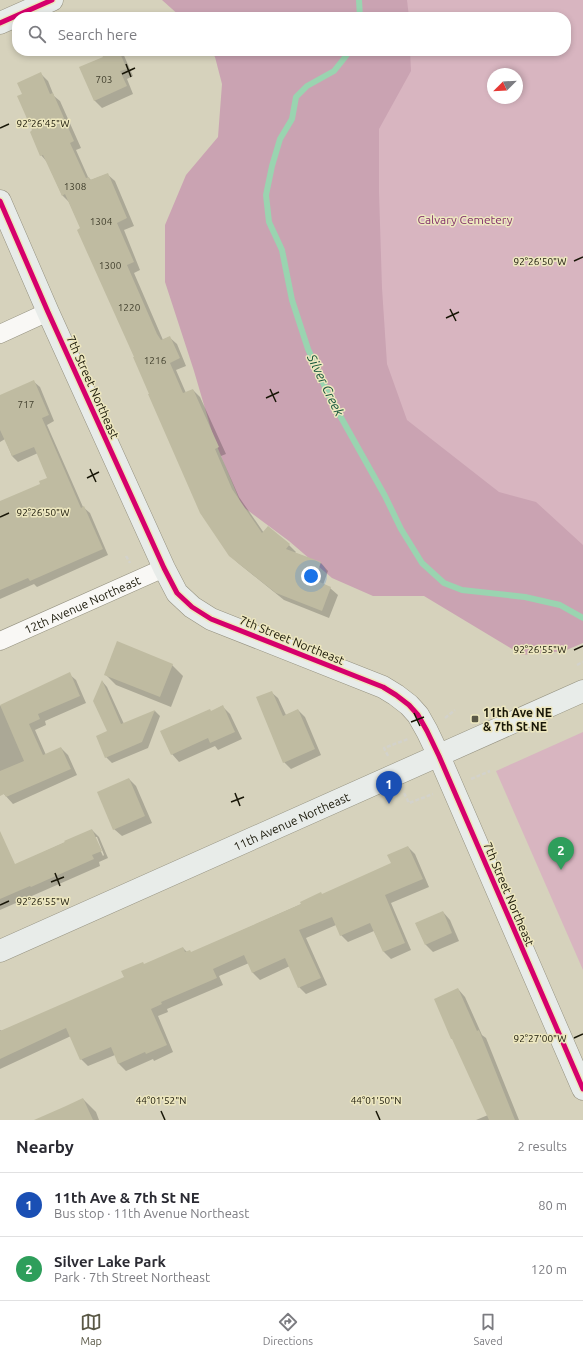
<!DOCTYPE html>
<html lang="en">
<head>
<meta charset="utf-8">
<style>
  body { margin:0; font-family:Ubuntu,sans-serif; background:#f2f2f3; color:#2b2b33 }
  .compass { position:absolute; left:487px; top:68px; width:36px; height:36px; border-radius:50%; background:#fff; box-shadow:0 2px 6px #0003; rotate:246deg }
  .you { position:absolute; left:311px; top:576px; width:14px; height:14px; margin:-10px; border:3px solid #fff; border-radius:50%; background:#1a73e8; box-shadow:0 0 0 6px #1a73e833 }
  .badge { display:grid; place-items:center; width:26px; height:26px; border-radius:50%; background:#5a5846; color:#fff; font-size:13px; font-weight:700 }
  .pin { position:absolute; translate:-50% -33px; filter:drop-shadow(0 1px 2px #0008) }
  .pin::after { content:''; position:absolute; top:21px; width:14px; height:12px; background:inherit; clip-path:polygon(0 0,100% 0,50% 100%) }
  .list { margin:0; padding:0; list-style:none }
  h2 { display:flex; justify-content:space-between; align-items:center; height:52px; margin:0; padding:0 16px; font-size:17px }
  h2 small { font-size:13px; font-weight:400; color:#7c7c81 }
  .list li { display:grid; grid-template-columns:26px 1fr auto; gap:12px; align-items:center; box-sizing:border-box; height:64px; padding:0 16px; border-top:1px solid #e1e1e2 }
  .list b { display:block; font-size:15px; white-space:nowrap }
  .list p { margin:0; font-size:13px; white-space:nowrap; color:#7c7c81 }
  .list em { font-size:13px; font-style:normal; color:#7c7c81 }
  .icon { flex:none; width:22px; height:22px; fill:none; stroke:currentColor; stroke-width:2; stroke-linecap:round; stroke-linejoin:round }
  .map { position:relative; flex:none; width:583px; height:1120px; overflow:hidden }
  .search { position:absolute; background:#fff; box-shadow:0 2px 6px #0003; left:12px; right:12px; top:12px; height:44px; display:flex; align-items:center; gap:10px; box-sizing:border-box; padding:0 14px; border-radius:16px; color:#7c7c81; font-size:15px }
  .sheet { height:180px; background:#fff }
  nav { display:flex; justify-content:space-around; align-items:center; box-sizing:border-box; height:56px; border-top:1px solid #e1e1e2; background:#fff; font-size:11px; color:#7c7c81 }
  nav a { display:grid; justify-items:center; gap:2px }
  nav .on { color:#5a5846 }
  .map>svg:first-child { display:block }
  .green { fill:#d8b5c0; fill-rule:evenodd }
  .forest { fill:#caa3b2 }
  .shadow { fill:#0003; fill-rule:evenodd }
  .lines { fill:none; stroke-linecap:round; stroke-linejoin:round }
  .stream { stroke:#9ad4b0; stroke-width:6 }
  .building { fill:#bfbba1 }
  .street-casing { stroke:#959281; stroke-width:19 }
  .secondary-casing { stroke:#959281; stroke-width:23 }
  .path { stroke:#d3d2cb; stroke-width:2.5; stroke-dasharray:4 2; stroke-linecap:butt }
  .street { stroke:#f9f8f5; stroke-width:18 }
  .secondary { stroke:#e8ece9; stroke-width:22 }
  .cycleway-casing { stroke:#ede7bf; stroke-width:8 }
  .cycleway { stroke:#d6006c; stroke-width:5 }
  .ticks { fill:none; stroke:#181607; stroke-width:1.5 }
  .poi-dot { fill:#5a5846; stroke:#ede7bf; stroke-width:1.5 }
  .labels { text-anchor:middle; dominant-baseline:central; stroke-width:3; stroke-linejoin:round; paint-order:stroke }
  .number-label { font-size:10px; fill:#42402e }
  .park-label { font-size:12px; fill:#83316b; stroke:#ede7bf }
  .street-label { font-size:12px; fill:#181607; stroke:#ede7bf }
  .poi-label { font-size:12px; font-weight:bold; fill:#181607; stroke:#ede7bf; text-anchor:start }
  .water-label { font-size:13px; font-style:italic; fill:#14553a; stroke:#ede7bf }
  .ticks-label { font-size:10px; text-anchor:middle; fill:#181607; stroke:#ede7bf; stroke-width:3; stroke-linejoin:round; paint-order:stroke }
</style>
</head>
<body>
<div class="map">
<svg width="583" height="1120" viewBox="0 0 583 1120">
  <rect width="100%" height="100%" fill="#d6d2bc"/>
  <g class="green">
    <path d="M383,0H583V582L394,436L359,109L374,51H566V17H382ZM493,74H517V98H493Z"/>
    <path d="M583,732V970L496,771Z"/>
  </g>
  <g class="forest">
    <path d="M162,0H407L409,17H181Z"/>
    <path d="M211,51H410L411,71L379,129V192L382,288L387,364L407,420L499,492L536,502L583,545V643L564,651L522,655L424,596H373L332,578L289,541L242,506L214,439L194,371L165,282V225L186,175L218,137L222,84L215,57Z"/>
  </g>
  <g class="shadow">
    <path d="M101,51H122L133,76L127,79L133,94L102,108L94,100L104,57Z"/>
    <path d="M41,74L48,81L54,96L60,101L81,148L76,150L88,177L91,180L107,174L115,181L134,226L124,230L140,270L134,273L163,340L169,337L177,344L186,366L176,370L186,393L193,390L200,397L226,454L221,456L239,497L264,533L289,545L296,552L295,553L321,563L328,571L323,585L330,588L338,595L329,618L284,600L238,563L230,555L69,202L62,195L47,162L41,155L23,94Z"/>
    <path d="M33,381L40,387L54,421L47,425L83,507L90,513L108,555L37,587L34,584L0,599V528L49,478L38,453L18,462L12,456L5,439L0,442V398Z"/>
    <path d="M172,665L183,676L171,707L116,685L105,674Z"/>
    <path d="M69,674L76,680L86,703L45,721L46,725L35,730L46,755L61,748L68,755L77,775L13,804L4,794L0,786V706Z"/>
    <path d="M102,681L107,687L124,724L155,711L160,716L148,748L112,763L106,757L108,732Z"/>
    <path d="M271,692L278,698L286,715L298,710L305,717L321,755L291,769L284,762Z"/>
    <path d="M222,706L230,714L242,739L218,750L215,746L179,762L172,754L211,712Z"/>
    <path d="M129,779L136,786L152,823L122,836L114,829Z"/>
    <path d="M92,830L99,837L108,858L99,862L100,866L0,910V872ZM94,837H97L104,855L103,856Z"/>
    <path d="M408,847L415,854L429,887L391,903L411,950L391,959L384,952L374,931L348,942L341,935L336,925L306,938L327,985L306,994L299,987L290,966L260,980L253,973L249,963L219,976L223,985L167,1009L168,1012L158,1016L173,1052L154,1061L153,1059L126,1071L119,1064L115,1055L88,1066L81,1059L71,1036L0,1069V1030L2,1031L125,978L145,965L183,948L187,952L191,953L392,864Z"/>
    <path d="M443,912L450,920L459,941L433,952L426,945L416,924Z"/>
    <path d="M458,989L465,997L482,1035L486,1038L519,1120H476L488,1115Z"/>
    <path d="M83,1099L96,1112L99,1120H40Z"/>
  </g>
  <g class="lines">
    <g class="stream">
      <path d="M359,0L360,17"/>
      <path d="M350,51L334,71L307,86L296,97L292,119L280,139L272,166L266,195L269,222L282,250L292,300L308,349L329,396L385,496L401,529L422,563L444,583L462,590L525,597L560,605L583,618"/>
    </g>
  </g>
  <g class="building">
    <path d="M100,51H119L127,69L120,71L127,86L94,101L79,67L103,57Z"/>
    <path d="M41,72L50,94L53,93L74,141L70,143L86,178L89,177L90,180L108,173L127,218L117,223L134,262L127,265L157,334L161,340L170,336L180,358L170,363L183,393L193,389L219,447L215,449L232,489L262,533L268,526L290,544L286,549L321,562L315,580L331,587L322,611L276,593L229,556L200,513L148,394H149L133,357H134L77,230L80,228L65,194L62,196L43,155L40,156L30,132L32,130L17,96L22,94L17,83Z"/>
    <path d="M34,380L49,415L42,418L81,508L84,506L103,549L30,581L28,578L0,590V501L40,484L39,481L47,478L34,447L12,456L0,430V395Z"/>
    <path d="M117,641L173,664L160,697L104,675Z"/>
    <path d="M70,672L80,696L38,714L40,719L29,724L43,755L61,747L71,769L6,797L4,794L0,796V771L24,761L0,705Z"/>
    <path d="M102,680L121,724L155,710L142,742L105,758L96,736L107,731L93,701Z"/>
    <path d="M272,691L283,716L298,709L315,749L283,763L256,697Z"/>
    <path d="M223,705L235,732L210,743L208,738L171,755L160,731L210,709L211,711Z"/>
    <path d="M129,778L145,816L113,830L97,792Z"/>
    <path d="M92,829L102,851L92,855L94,859L31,887L30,886L0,899V831L15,864L65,842L64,841Z"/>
    <path d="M408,846L423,879L385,895L405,943L383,952L370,923L340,936L332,917L299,930L321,978L298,988L285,958L252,973L244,955L213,969L217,978L161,1002L162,1004L151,1009L167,1045L146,1054L145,1052L118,1064L111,1047L80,1060L66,1028L0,1059V1031L124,977L121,971L143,962L144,964L183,947L185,952L190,950L191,952L301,904L300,902L321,892L322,894L391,863L387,855Z"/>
    <path d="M443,911L452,933L425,945L415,923Z"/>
    <path d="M458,988L477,1031L479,1030L515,1120H489L452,1039H451L434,999Z"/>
    <path d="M83,1098L93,1120H34L66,1106Z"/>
  </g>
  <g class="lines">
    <defs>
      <g id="street">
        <path d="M0,334L48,312"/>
        <path id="s1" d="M0,641L164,568"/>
      </g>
      <g id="secondary">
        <path d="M0,23L52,0"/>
        <path d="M0,201L48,312L164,568L177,593L192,607L211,619L383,687L396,695L409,705L418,715L427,731L439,756L583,1089"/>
        <path id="s2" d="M0,951L583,691"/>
      </g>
    </defs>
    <use href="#street" class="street-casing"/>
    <use href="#secondary" class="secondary-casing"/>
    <g class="path">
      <path d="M126,556L130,563"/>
      <path d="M577,665L583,662"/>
      <path d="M445,718L455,710"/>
      <path d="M388,756L384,748L408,739"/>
      <path d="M471,779L490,771"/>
      <path d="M404,793L409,803L433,794"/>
    </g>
    <use href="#street" class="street"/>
    <use href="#secondary" class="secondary"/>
    <defs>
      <g id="cycleway">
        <path d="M0,23L52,0"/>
        <path d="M0,201L48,312L164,568L177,593L192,607L211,619L383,687L396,695L409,705L418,715L427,731L439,756L583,1089"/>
      </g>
    </defs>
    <use href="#cycleway" class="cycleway-casing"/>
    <use href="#cycleway" class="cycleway"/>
  </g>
  <path class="ticks" d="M126,64L131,77M122,74L135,68M0,128L9,124M574,261L583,257M450,309L456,321M446,318L459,312M270,389L276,402M266,398L279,392M90,469L96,482M87,478L99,472M0,517L9,513M574,650L583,646M414,713L420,726M411,722L424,717M235,793L240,806M231,802L244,797M55,873L60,886M51,882L64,877M0,905L9,901M574,1038L583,1034M161,1111L165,1120M376,1111L380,1120"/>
  <rect class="poi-dot" x="471" y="715" width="8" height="8" rx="2"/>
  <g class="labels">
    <g class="number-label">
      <text x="104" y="79">703</text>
      <text x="75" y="186">1308</text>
      <text x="101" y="221">1304</text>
      <text x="110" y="265">1300</text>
      <text x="129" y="307">1220</text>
      <text x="155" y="360">1216</text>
      <text x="26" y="404">717</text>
    </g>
    <g class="park-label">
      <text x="465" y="219">Calvary Cemetery</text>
    </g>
    <g class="street-label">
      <text transform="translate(93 387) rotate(66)">7th Street Northeast</text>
      <text stroke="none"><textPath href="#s1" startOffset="90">12th Avenue Northeast</textPath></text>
      <text transform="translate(292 640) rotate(22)">7th Street Northeast</text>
      <text stroke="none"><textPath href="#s2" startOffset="319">11th Avenue Northeast</textPath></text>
      <text transform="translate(509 894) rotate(67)">7th Street Northeast</text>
    </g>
    <g class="poi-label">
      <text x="483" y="712">11th Ave NE<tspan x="483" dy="14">&amp; 7th St NE</tspan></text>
    </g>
    <g class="water-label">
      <text transform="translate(326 385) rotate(64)">Silver Creek</text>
    </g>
  </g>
  <g class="ticks-label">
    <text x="43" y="127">92°26'45"W</text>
    <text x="540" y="265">92°26'50"W</text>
    <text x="43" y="516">92°26'50"W</text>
    <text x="540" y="653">92°26'55"W</text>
    <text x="43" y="905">92°26'55"W</text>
    <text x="540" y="1042">92°27'00"W</text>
    <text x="161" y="1104">44°01'52"N</text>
    <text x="376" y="1104">44°01'50"N</text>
  </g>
</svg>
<svg class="compass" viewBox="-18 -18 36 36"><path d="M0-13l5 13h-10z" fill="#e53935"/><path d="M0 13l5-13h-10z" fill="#7c7c81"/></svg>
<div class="you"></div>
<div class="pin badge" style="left:389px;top:804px;background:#1a4fb4">1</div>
<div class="pin badge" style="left:561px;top:870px;background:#2e9e5b">2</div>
<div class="search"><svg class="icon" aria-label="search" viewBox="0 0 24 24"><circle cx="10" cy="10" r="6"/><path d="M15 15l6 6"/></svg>Search here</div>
</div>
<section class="sheet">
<h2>Nearby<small>2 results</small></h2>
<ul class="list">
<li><span class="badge" style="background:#1a4fb4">1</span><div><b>11th Ave &amp; 7th St NE</b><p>Bus stop · 11th Avenue Northeast</p></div><em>80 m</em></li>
<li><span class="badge" style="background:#2e9e5b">2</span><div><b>Silver Lake Park</b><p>Park · 7th Street Northeast</p></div><em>120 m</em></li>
</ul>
</section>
<nav>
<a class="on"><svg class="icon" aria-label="map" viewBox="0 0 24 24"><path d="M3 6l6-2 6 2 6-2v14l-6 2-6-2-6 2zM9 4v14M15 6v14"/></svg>Map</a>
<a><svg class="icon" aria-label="directions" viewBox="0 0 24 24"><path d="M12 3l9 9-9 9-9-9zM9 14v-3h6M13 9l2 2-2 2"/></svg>Directions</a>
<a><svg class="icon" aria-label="saved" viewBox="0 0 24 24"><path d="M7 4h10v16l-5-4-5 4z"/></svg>Saved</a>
</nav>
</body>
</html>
